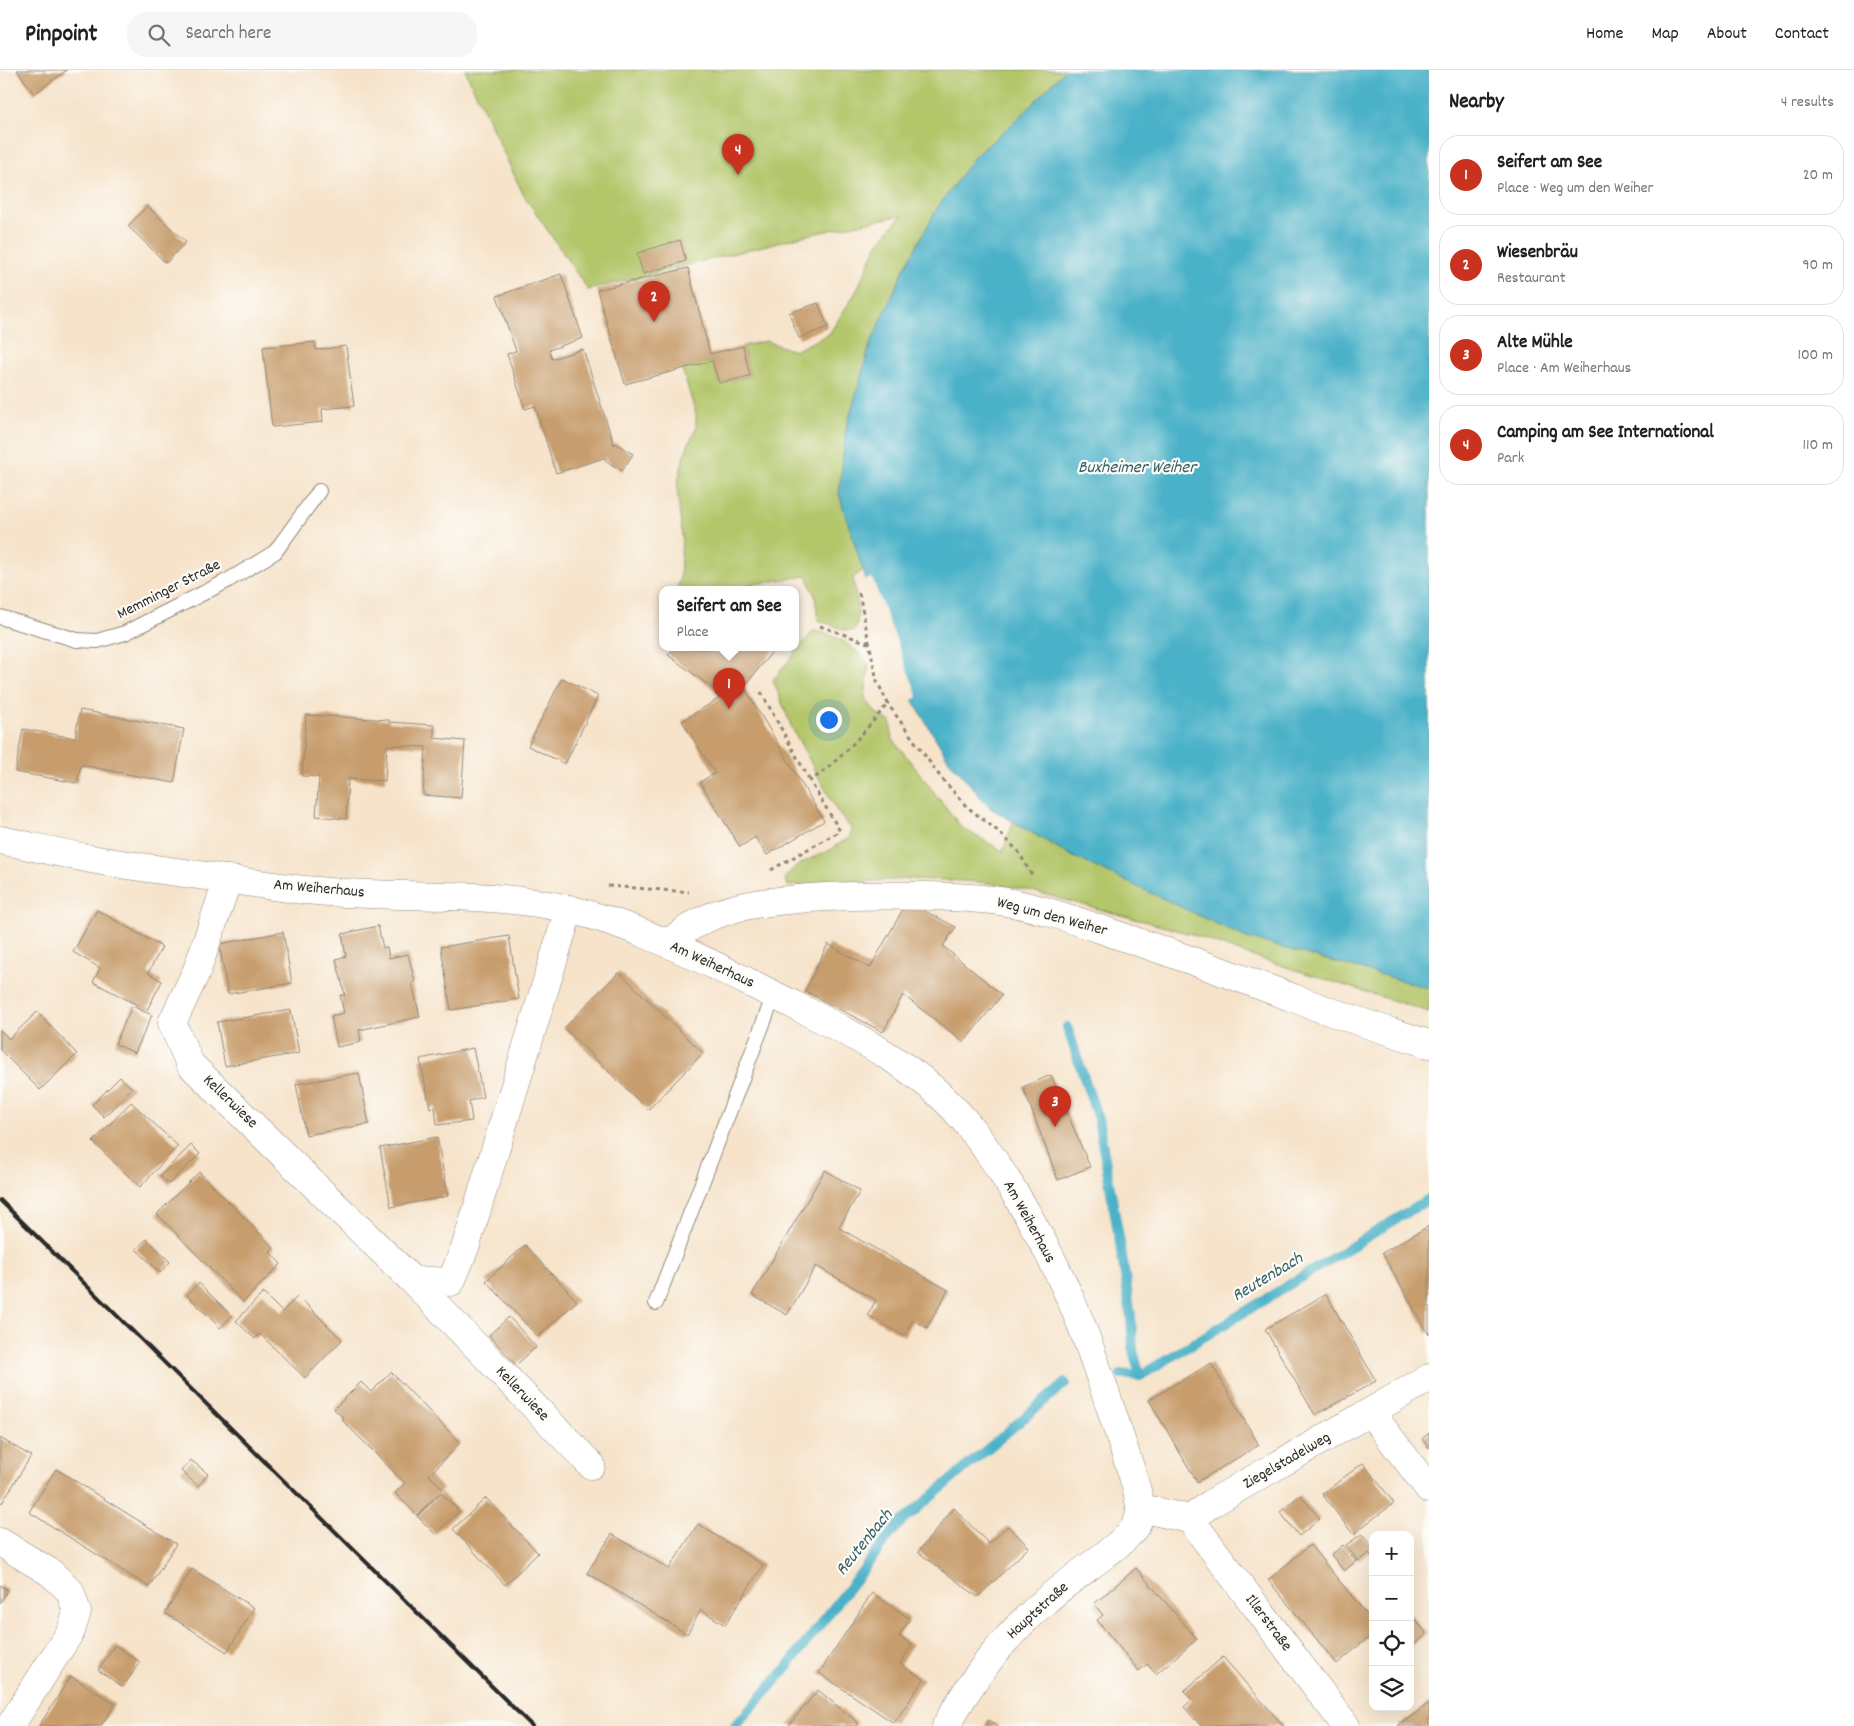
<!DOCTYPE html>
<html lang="en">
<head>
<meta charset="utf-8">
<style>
  body { margin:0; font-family:Dekko,sans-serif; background:#f6f6f6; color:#202124 }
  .controls { position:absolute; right:15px; bottom:15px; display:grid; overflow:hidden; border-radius:10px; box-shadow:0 5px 20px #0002 }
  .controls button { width:45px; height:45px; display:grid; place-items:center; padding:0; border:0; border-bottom:1px solid #e0e0e0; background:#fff; color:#202124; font:25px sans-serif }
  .you { position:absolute; left:828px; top:649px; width:18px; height:18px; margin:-12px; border:4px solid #fff; border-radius:50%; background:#1a73e8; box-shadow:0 0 0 8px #1a73e833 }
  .badge { display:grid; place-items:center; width:32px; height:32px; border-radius:50%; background:#c8321e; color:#fff; font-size:16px; font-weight:700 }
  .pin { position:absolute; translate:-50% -41px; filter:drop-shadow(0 1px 2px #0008) }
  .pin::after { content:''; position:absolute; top:26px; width:18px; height:15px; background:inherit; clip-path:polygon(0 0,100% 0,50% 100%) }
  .popup { position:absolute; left:659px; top:516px; width:140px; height:65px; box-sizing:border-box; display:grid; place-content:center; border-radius:10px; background:#fff; filter:drop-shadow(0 1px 4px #0005); font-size:16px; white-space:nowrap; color:#757577 }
  .popup b { font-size:19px; color:#202124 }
  .popup::after { content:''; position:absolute; left:50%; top:100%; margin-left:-10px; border:10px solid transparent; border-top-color:#fff }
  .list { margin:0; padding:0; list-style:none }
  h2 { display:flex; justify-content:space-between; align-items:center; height:65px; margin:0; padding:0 20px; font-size:21px }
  h2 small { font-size:16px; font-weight:400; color:#757577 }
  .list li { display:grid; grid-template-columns:32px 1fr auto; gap:15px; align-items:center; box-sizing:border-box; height:80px; margin:0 10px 10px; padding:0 10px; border:1px solid #e0e0e0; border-radius:20px }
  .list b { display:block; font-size:19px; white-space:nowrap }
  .list p { margin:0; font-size:16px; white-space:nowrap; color:#757577 }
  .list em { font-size:16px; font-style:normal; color:#757577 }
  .icon { flex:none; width:28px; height:28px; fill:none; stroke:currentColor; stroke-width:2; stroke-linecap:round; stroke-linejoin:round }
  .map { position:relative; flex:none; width:1429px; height:1656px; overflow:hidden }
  header { display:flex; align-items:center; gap:30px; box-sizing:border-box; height:70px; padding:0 25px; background:#fff; border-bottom:1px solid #e0e0e0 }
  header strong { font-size:24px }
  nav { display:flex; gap:28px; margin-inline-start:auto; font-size:18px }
  .search { width:350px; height:45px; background:#f6f6f6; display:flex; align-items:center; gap:12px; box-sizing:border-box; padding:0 18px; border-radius:20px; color:#757577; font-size:19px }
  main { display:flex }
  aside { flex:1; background:#fff }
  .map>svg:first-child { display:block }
  .green { fill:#b3c66a; stroke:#6f784a }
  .water { fill:#49b1c8; stroke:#3a6e7a }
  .pier { fill:#f6e3ca }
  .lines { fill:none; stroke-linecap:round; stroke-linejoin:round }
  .stream { stroke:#49b1c8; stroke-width:10 }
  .building { fill:#c79d6d }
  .lane-casing { stroke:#90877a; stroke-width:16 }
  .street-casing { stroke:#90877a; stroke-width:29 }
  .path { stroke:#90877a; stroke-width:3; stroke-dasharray:4 4; stroke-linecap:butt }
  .lane { stroke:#fff; stroke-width:14 }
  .street { stroke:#fff; stroke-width:28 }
  .rail { stroke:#2b2b2b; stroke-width:4 }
  .labels { text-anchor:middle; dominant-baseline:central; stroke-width:4.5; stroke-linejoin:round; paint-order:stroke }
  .street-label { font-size:16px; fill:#2b2b2b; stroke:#fdfcf7 }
  .water-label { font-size:18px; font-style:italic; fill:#37616a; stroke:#fdfcf7 }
</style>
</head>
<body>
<header>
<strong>Pinpoint</strong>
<div class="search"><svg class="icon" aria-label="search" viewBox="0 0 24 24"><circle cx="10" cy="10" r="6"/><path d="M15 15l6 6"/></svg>Search here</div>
<nav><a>Home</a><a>Map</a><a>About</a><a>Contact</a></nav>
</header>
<main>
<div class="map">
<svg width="1429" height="1656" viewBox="0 0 1429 1656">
  <rect width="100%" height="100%" fill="#fdfcf7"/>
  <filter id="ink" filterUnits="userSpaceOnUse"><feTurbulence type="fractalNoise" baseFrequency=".02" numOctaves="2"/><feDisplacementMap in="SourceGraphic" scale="10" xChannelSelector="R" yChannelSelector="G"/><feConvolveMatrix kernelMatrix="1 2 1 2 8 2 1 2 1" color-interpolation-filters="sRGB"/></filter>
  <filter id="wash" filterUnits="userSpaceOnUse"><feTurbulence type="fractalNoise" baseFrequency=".0096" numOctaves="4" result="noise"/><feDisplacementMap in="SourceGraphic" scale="20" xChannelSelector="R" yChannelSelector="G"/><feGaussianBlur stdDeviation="1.12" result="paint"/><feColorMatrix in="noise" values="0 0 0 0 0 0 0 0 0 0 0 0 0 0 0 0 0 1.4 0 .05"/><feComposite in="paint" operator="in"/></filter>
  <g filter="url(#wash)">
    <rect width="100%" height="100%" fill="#f6e3ca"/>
    <g class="green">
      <path d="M465,0H1065L1020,47L974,87L938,137L904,199L870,275L846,359L839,424L863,500L853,508C855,523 863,549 853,561L845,560L818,550L815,526L807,506L747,515L742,520H677L680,508L682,467L677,417L684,385L696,358V344L682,299L712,291L719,313L750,306L743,276L766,271L794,281L829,264L856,222L877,175L902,145L803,166L588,220L523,124Z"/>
      <path d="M813,561C835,563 856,577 869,595L865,628L876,643L891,652L892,668L962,758L1003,781L1013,752L1072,786L1247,868L1429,918V942L1242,883L1191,864L1032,821L989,813L947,810L909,809L788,816L784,809C796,792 812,789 830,780C836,776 843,771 850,767L851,758L838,743L792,658L773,610Z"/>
    </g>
    <path class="water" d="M1065,0H1429V918L1247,868L1072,786L990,738L948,689L913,631L866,510L839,424L846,359L870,275L904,199L938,137L974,87L1020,47Z"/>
    <path class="pier" d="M872,508L918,627L910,631L864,511Z"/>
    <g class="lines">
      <g class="stream">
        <path d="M1067,957L1098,1049L1120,1173L1131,1246L1133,1280L1140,1306"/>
        <path d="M1121,1304L1140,1306L1429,1129"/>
        <path d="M735,1656L784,1601L898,1455L1065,1313"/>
      </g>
    </g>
    <g id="blocks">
      <g class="building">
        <path d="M17,0H67L34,24Z"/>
        <path d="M147,136L186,172L166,193L128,156Z"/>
        <path d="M680,170L686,191L643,204L637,183Z"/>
        <path d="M688,198L710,284L743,276L750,306L719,313L712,291L625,314L597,220Z"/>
        <path d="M561,204L583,268L549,280L552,289L583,279L614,375L615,373L633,384L622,401L605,390L607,387L556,403L535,336L525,339L507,284L516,281L497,226Z"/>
        <path d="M818,233L828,257L799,268L789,243Z"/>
        <path d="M315,272L316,280L346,276L354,336L322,339L323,352L272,357L263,277Z"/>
        <path d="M674,578H775L744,617L824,751L767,785L755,767L740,777L700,712L715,703L682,651L723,626L668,585Z"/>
        <path d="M562,608L598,626L565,694L528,676Z"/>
        <path d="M80,640L184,659L174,713L81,695L77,713L15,702L23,659L75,668Z"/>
        <path d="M306,645L389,650V652L434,655V668L465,671L461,728L423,725L426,677L387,675L385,711L348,709L346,749L316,746L319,707L302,706Z"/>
        <path d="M907,832L956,857L943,876L1002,925L964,972L903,925L883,962L805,921L828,874L870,898Z"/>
        <path d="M97,840L162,877L148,903L162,911L147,940L93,912L100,898L73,882Z"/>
        <path d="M378,856L383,878L387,877L389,888L408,884L415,912L412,913L420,947L359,960L361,972L337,977L331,946L344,943L340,925H345L336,889L346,886L342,864Z"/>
        <path d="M283,862L292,913L228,924L219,874Z"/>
        <path d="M509,866L519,929L451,940L441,877Z"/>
        <path d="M619,902L703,983L648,1040L564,958Z"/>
        <path d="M132,936L152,945L135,983L115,974Z"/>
        <path d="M291,940L299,983L225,996L217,952Z"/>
        <path d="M37,942L77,984L40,1020L0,980V960L9,969Z"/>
        <path d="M473,978L483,1027L469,1031L472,1051L437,1055L435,1037L430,1038L420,989Z"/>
        <path d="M359,1003L369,1054L306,1065L296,1014Z"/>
        <path d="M1051,1005L1090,1097L1058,1110L1023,1017Z"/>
        <path d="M120,1007L132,1018L104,1047L92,1035Z"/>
        <path d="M131,1032L178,1076L140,1117L93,1072Z"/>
        <path d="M437,1067L448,1126L391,1137L380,1078Z"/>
        <path d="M191,1075L200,1084L169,1114L160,1106Z"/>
        <path d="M825,1100L860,1121L839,1158L948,1220L927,1258L913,1250L904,1266L868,1245L876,1230L816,1196L787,1245L752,1225Z"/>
        <path d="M199,1102L274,1178L270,1182L281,1194L243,1232L157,1144Z"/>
        <path d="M1429,1156V1265L1382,1183Z"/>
        <path d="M147,1169L170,1192L160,1203L136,1179Z"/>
        <path d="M525,1175L577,1231L538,1267L486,1211Z"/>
        <path d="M199,1213L232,1246L220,1258L187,1225Z"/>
        <path d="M263,1223L282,1242L298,1226L342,1270L305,1308L260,1264L255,1269L236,1251Z"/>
        <path d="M1326,1224L1376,1311L1315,1345L1265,1259Z"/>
        <path d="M509,1247L536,1277L516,1295L489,1265Z"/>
        <path d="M1211,1293L1259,1375L1197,1412L1149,1330Z"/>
        <path d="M391,1302L460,1373L429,1405L443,1419L417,1445L395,1423L405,1413L342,1350L344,1348L334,1339L361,1312L371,1322Z"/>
        <path d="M1429,1363V1378L1422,1369Z"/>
        <path d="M0,1368L31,1386L2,1433L0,1431Z"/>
        <path d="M191,1390L208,1404L198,1416L181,1401Z"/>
        <path d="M1363,1393L1394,1433L1353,1464L1322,1424Z"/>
        <path d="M56,1399L176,1474L149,1517L29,1442Z"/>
        <path d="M441,1423L459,1441L435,1464L417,1446Z"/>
        <path d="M1300,1425L1320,1449L1299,1466L1280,1442Z"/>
        <path d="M486,1428L538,1483L505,1515L453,1459Z"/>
        <path d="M954,1438L989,1474L1008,1456L1029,1477L978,1527L918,1482Z"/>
        <path d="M698,1454L763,1495L725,1555L701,1540L687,1564L587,1503L612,1464L669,1499Z"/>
        <path d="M1362,1464L1373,1478V1487L1369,1483L1358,1491L1346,1475Z"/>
        <path d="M1310,1475L1373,1552V1564L1337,1594L1268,1510Z"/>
        <path d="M1343,1475L1356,1491L1344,1501L1331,1485Z"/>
        <path d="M1136,1498L1197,1569L1156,1604L1147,1594L1139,1601L1097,1550L1103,1545L1094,1534Z"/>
        <path d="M192,1499L254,1538L227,1582L165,1543Z"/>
        <path d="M0,1515L8,1520L0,1533Z"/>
        <path d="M872,1523L910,1549L899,1566L912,1575L900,1594L924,1609L894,1653L819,1603Z"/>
        <path d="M1410,1543L1427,1564L1410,1577Z"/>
        <path d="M115,1575L140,1592L123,1617L98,1600Z"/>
        <path d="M1223,1587L1242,1609L1284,1656H1201L1184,1637L1192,1630L1184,1621Z"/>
        <path d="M71,1606L115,1634L101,1656H39Z"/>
        <path d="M818,1620L858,1653L856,1656H788Z"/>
        <path d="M1429,1633V1656H1398Z"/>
        <path d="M988,1650L999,1656H985Z"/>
      </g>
    </g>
  </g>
  <g filter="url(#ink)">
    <use href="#blocks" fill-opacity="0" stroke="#90877a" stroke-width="1"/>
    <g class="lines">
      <defs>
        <g id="lane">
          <path d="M0,547L77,570L97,571L125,563L227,511L275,482L319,421"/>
          <path d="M656,1233L774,925"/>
        </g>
        <g id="street">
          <path d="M0,770C30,776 60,783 91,789C135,797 180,802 225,809C255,813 286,819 317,821C390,828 464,822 537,833C622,846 700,888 776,926C845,961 920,994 969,1056C1012,1111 1055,1189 1081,1254C1100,1303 1115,1353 1132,1403C1136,1418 1145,1440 1136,1455C1129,1467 1117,1475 1106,1484C1085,1500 1062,1516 1043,1533C1003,1568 971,1610 946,1656"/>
          <path d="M228,809L197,900L172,953L190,994L412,1210L451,1212L466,1175L569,839"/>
          <path d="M668,874C710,836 755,833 809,828C849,825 889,825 929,826C957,827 985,828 1012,833C1054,841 1095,858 1135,871C1190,889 1242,909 1296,929C1340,946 1385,960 1429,974"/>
          <path d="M412,1210L591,1395"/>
          <path d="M1371,1343L1429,1419"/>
          <path d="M1140,1438L1190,1449L1212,1433L1429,1308"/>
          <path d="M1190,1449L1346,1656"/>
          <path d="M0,1472L51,1503L70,1521L77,1542L71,1561L10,1656"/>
        </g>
      </defs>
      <use href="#lane" class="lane-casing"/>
      <use href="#street" class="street-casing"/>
      <g class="path">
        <path d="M859,523L877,611L888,634L939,705L966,736L999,762L1018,781L1033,807"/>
        <path d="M820,556L868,573"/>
        <path d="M761,622L810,711"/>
        <path d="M771,800L840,761L810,711C841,691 864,661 888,634"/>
        <path d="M608,816L689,822"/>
      </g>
      <use href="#lane" class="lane"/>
      <use href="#street" class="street"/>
      <path class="rail" d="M0,1130L532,1656"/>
    </g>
  </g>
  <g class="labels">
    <g class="street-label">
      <text transform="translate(169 520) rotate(-27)">Memminger Straße</text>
      <text transform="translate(319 819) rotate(5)">Am Weiherhaus</text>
      <text transform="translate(1052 847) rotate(15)">Weg um den Weiher</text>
      <text transform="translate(712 895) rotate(25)">Am Weiherhaus</text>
      <text transform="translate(230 1032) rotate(44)">Kellerwiese</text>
      <text transform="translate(1029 1152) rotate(61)">Am Weiherhaus</text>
      <text transform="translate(522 1324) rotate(46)">Kellerwiese</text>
      <text transform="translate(1287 1391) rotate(-30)">Ziegelstadelweg</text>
      <text transform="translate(1038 1541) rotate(-42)">Hauptstraße</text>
      <text transform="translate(1268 1553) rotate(53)">Illerstraße</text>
    </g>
    <g class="water-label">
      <text x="1137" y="398">Buxheimer Weiher</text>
      <text transform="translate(1268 1208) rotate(-31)">Reutenbach</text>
      <text transform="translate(865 1473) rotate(-51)">Reutenbach</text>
    </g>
  </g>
</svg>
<div class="controls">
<button>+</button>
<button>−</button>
<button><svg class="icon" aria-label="locate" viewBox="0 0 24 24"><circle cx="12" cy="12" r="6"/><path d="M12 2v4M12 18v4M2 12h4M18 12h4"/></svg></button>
<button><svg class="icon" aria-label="layers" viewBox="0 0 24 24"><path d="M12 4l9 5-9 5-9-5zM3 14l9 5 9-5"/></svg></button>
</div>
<div class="you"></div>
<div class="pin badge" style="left:729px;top:639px">1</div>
<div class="popup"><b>Seifert am See</b>Place</div>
<div class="pin badge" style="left:654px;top:252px">2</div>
<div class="pin badge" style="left:1055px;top:1057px">3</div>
<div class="pin badge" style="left:738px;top:105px">4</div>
</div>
<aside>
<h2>Nearby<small>4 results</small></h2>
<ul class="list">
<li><span class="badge">1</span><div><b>Seifert am See</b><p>Place · Weg um den Weiher</p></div><em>20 m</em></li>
<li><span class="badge">2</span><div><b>Wiesenbräu</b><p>Restaurant</p></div><em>90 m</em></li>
<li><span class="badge">3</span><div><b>Alte Mühle</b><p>Place · Am Weiherhaus</p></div><em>100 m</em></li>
<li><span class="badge">4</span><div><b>Camping am See International</b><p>Park</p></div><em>110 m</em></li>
</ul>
</aside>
</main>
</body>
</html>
